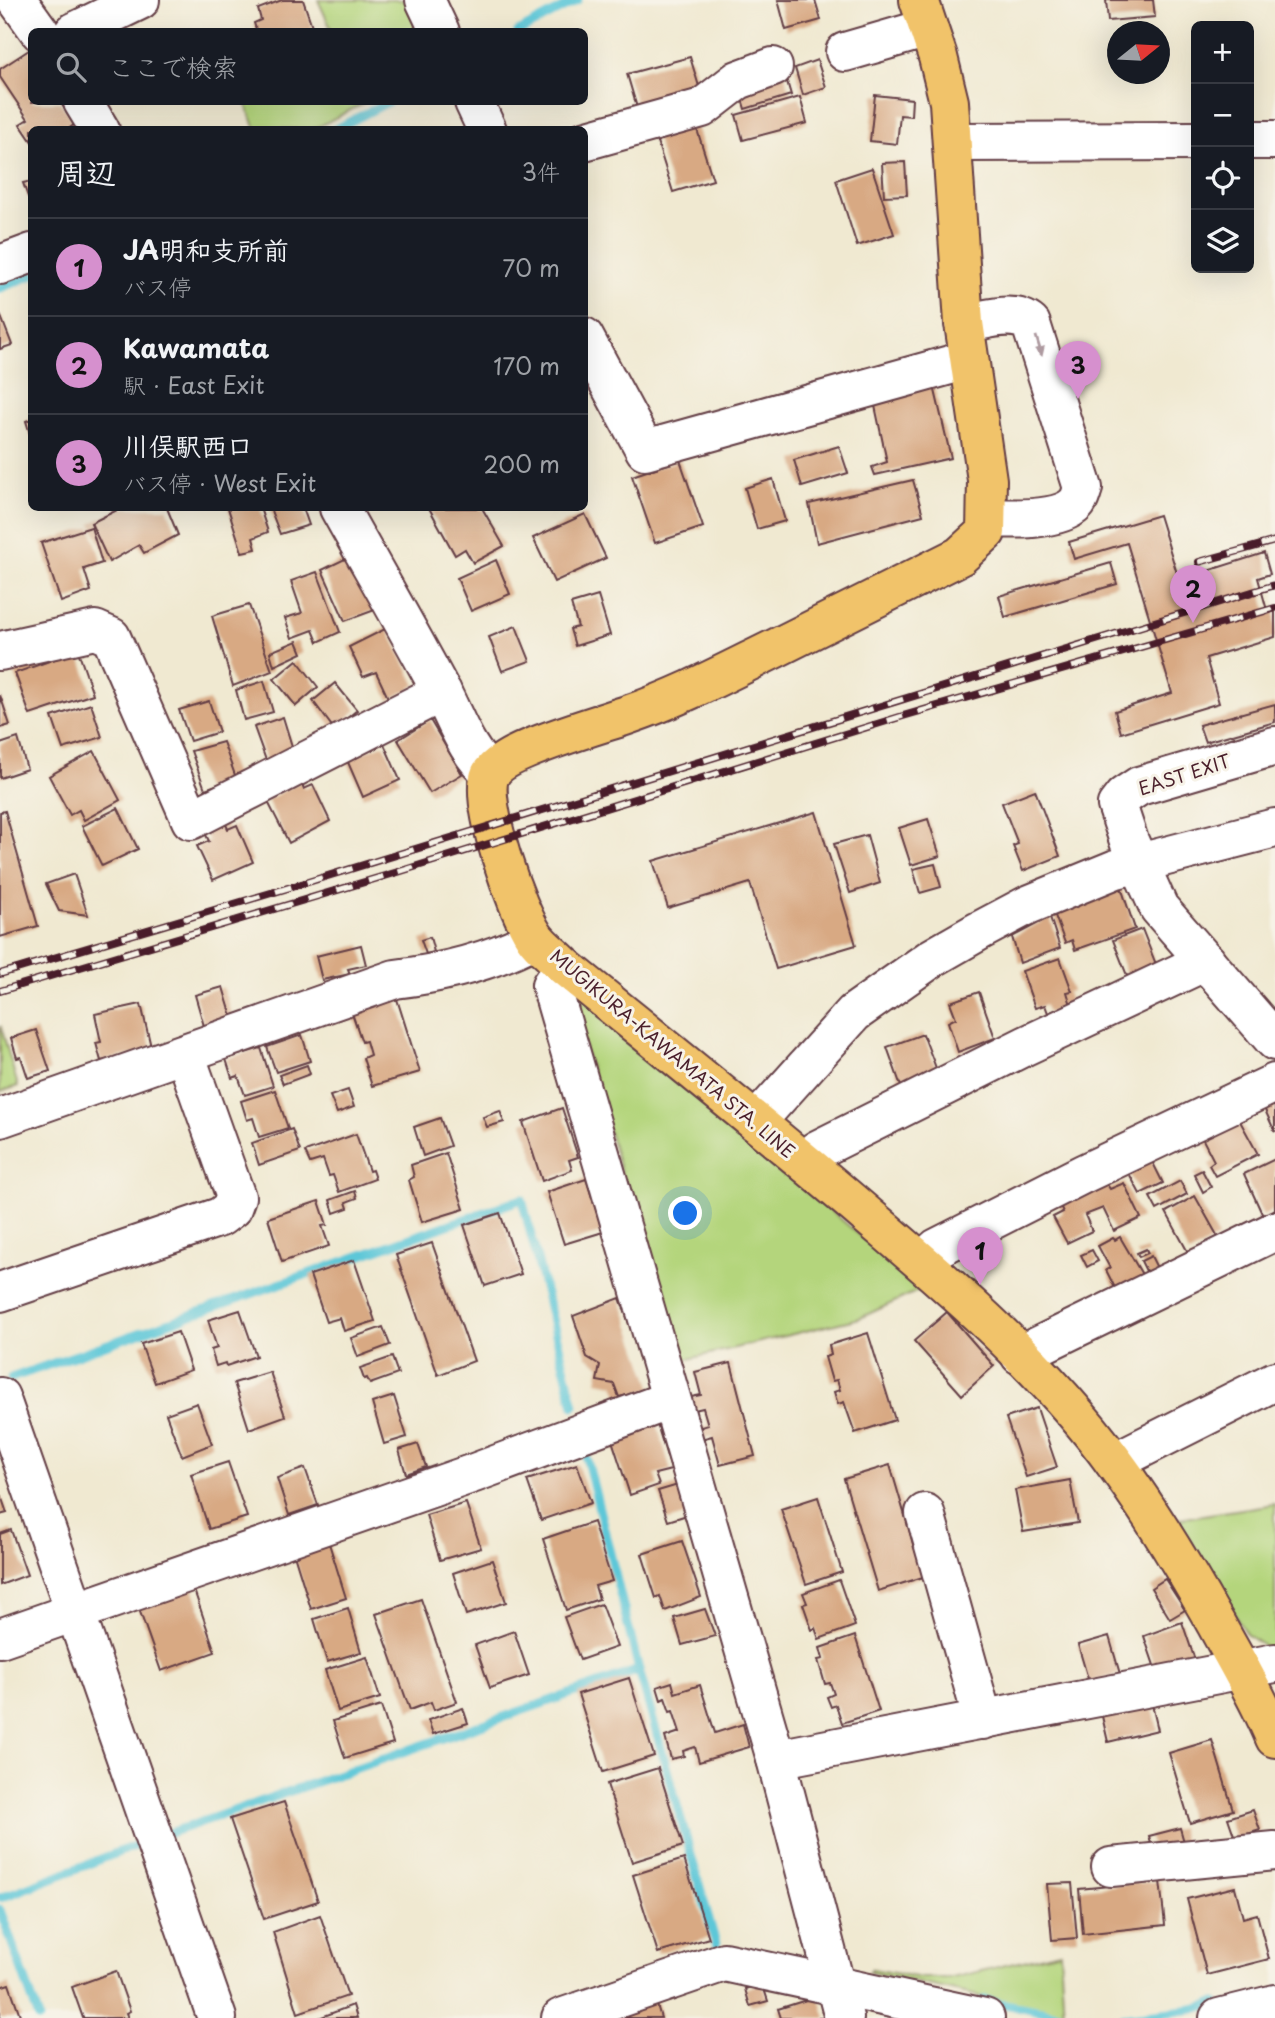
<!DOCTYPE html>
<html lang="ja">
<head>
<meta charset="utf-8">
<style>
  body { margin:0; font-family:"Playpen Sans","Klee One",sans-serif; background:#242831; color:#f1f3f6 }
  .controls { position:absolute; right:21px; top:21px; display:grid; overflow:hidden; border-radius:10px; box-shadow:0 7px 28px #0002 }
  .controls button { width:63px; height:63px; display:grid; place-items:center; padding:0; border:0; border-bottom:2px solid #363941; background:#171b24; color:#f1f3f6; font:35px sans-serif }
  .compass { position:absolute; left:1107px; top:21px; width:63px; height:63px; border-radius:50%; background:#171b24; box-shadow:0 7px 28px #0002; rotate:72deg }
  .you { position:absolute; left:686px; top:1214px; width:24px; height:24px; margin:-18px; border:5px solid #fff; border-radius:50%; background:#1a73e8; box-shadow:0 0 0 10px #1a73e833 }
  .badge { display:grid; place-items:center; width:46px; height:46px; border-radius:50%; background:#d690ce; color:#111; font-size:23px; font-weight:700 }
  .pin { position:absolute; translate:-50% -58px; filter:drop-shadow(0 2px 4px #0008) }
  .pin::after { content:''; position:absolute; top:37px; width:24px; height:21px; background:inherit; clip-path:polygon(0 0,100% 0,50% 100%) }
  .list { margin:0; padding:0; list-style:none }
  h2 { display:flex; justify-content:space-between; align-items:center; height:91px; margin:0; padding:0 28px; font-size:30px }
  h2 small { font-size:23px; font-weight:400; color:#9ea1a6 }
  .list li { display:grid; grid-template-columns:46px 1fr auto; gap:21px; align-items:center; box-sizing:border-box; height:98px; padding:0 28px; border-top:2px solid #363941 }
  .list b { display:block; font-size:26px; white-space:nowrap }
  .list p { margin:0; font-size:23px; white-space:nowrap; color:#9ea1a6 }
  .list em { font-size:23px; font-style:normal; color:#9ea1a6 }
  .icon { flex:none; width:38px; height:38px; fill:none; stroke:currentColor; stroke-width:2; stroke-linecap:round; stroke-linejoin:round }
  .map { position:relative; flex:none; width:1275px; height:2018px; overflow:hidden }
  .search { position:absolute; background:#171b24; box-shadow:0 7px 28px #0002; left:28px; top:28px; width:560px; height:77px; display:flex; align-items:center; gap:18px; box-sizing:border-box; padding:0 24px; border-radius:10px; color:#9ea1a6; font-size:26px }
  .panel { position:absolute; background:#171b24; box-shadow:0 7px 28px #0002; left:28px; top:126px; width:560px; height:385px; border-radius:10px }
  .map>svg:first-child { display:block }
  .green { fill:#b4d57c; stroke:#7f7a54; stroke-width:2 }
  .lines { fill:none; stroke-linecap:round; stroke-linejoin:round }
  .stream { stroke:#5dc7d8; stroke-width:9 }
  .building { fill:#d8a983 }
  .minor-casing { stroke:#633d44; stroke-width:42 }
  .major-casing { stroke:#633d44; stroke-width:42 }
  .minor { stroke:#fff; stroke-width:38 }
  .major { stroke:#f1c36a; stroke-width:38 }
  .rail-casing { stroke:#4a1f2b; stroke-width:8 }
  .rail { stroke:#f7f3e8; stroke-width:5; stroke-dasharray:16; stroke-linecap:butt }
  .oneway { fill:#ae9aa0 }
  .labels { text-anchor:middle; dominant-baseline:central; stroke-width:6; stroke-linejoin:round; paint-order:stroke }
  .street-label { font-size:18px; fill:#4a1f2b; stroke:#f7f3e8 }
</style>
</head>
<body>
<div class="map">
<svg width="1275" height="2018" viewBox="0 0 1275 2018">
  <rect width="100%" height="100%" fill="#f7f3e8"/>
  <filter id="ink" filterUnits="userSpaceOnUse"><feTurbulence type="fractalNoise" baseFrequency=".0143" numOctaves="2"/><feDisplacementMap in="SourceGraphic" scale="14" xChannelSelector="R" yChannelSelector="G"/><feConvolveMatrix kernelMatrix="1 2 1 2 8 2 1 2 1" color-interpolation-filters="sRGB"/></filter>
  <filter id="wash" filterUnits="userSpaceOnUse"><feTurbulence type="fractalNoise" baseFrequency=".00686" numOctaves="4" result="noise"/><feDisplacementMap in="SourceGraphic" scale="28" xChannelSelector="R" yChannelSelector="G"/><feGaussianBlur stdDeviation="1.57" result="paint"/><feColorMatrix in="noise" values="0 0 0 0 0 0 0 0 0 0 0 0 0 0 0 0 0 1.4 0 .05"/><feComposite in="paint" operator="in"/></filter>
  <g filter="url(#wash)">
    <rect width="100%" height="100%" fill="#f0e9d1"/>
    <g class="green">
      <path d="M318,0H410L423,31H332Z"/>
      <path d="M245,102H366L314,129H256Z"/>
      <path d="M583,997L922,1289L860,1318L676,1362L572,1005Z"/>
      <path d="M1,1027L18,1086L0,1092V1028Z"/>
      <path d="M1275,1504V1647L1266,1648L1246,1634L1177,1519Z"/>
      <path d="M1060,1952L1064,2015L869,1972L872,1969L922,1978H952Z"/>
    </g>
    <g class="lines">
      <g class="stream">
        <path d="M518,32L578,0"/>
        <path d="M334,130L388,102"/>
        <path d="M0,288L32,275"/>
        <path d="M11,1378L522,1199L574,1406"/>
        <path d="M586,1456L639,1670L716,1944"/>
        <path d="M161,1836L639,1670"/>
        <path d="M0,1898L145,1842"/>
        <path d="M0,1910L39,2018"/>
        <path d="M984,2000L1078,2018"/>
        <path d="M1123,2018L1194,2009L1216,2003"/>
      </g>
    </g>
    <g id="blocks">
      <g class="building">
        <path d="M282,0H303L314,32H257L254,23L261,20L258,9Z"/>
        <path d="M778,0H815L821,20L786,30Z"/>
        <path d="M1106,0H1153L1155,17L1108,21Z"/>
        <path d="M32,48V102H60L75,124L67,130H32V142L20,124L28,119L0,77V69Z"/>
        <path d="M690,57L701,93L638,111L627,74Z"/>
        <path d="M817,60L826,87L803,95L795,68Z"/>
        <path d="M783,68L791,95L745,109L737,82Z"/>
        <path d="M875,95L912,99L911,116L900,115L897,144L870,141Z"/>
        <path d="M800,97L807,123L743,140L736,115Z"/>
        <path d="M694,120L713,180L673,192L654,132Z"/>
        <path d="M905,162L907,195L884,196L882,163Z"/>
        <path d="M872,168L894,234L857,246L836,180Z"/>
        <path d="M32,181V205H31L23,183Z"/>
        <path d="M0,314L12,345L0,349Z"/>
        <path d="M934,386L951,458L875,475L872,467L887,462L874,401Z"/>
        <path d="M32,419V437H31L26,421Z"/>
        <path d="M839,446L848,473L802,487L794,460Z"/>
        <path d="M680,460L703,527L655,543L632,476Z"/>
        <path d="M773,479L785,521L757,529L745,488Z"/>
        <path d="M913,480L923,515L817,543L809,504Z"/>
        <path d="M121,508H167L178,535L144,553L139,545L109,562L91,523Z"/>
        <path d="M228,508H260L268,532L253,538L256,549L242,552Z"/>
        <path d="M270,508H303L309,525L280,534Z"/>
        <path d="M429,508H482L504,546L473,563L465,549L455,555Z"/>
        <path d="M585,514L606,558L554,582L533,538Z"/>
        <path d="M1159,515L1179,580L1264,553L1270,574L1258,578L1268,614L1275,611V637L1206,658L1219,703L1121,733L1115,711L1172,693L1127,543L1074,559L1069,542Z"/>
        <path d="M91,527L102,563L84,569L91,591L61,602L41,543Z"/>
        <path d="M349,557L375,610L345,621L322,570Z"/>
        <path d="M496,560L510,594L471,611L457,578Z"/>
        <path d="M1111,563L1117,584L1005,617L999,596Z"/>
        <path d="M317,572L340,632L318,642L313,630L292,638L285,618L302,613L291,581Z"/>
        <path d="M598,596L610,635L575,646L570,629L578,627L571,604Z"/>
        <path d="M249,605L272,671L233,686L212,616Z"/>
        <path d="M516,626L530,661L502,671L489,637Z"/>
        <path d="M387,628L416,685L389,700L376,672L363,677L349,647Z"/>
        <path d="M297,641L302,653L274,666L270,652Z"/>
        <path d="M78,651L93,694L30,715L15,673Z"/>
        <path d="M297,660L318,687L296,706L274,679Z"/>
        <path d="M264,681L273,712L244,720L236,690Z"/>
        <path d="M335,683L357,710L334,729L313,701Z"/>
        <path d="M0,695L10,725L0,728Z"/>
        <path d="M209,701L219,732L190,741L179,710Z"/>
        <path d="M91,704L102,737L63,749L52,717Z"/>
        <path d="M1275,704V722L1205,742L1199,725Z"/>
        <path d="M283,717L294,753L267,763L254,727Z"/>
        <path d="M430,720L462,774L430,793L398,740Z"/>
        <path d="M18,738L27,769L0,778V744Z"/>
        <path d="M223,742L236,778L205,789L191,751Z"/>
        <path d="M384,744L400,780L363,797L347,760Z"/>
        <path d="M94,751L120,800L84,820L79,810L70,815L49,776Z"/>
        <path d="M301,782L304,789L313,785L330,821L289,843L267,800Z"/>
        <path d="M1035,790L1060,856L1023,871L1013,846L1018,844L1002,803Z"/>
        <path d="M118,808L138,849L102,866L82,826Z"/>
        <path d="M5,811L38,926L0,937V812Z"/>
        <path d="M816,812L856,945L776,969L750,883L668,908L653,861Z"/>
        <path d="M928,819L940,856L911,865L899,828Z"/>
        <path d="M224,820L228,829L237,825L253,862L213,880L197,846L209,841L203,829Z"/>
        <path d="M867,835L880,883L850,893L834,844Z"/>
        <path d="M935,864L941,887L920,893L913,869Z"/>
        <path d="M74,874L88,915L59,911L46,884Z"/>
        <path d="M1121,887L1135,929L1075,950L1072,940L1065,943L1053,910Z"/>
        <path d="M1050,917L1060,948L1020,963L1012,937Z"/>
        <path d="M1142,929L1157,967L1128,978L1113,940Z"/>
        <path d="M430,937L434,952L426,954L421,940Z"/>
        <path d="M361,945L366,965L348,969L350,974L322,980L316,956Z"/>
        <path d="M1060,958L1072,991L1067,992L1071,1005L1048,1013L1045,1005L1035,1008L1022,971Z"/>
        <path d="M223,987L232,1017L204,1026L195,995Z"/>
        <path d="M979,992L995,1038L958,1052L948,1022L956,1018L950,1002Z"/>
        <path d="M397,999L420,1072L372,1086L363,1058L370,1055L366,1041L362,1042L352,1013Z"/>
        <path d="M141,1004L151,1047L135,1054L101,1061L96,1043L101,1042L95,1014Z"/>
        <path d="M36,1030L50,1071L28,1078L21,1057L17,1058L11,1038Z"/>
        <path d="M923,1034L939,1076L902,1089L887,1047Z"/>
        <path d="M302,1035L310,1061L276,1072L267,1047Z"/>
        <path d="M261,1048L273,1086L245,1095L238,1076L232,1078L226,1059Z"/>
        <path d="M307,1065L310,1074L283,1084L279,1075Z"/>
        <path d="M275,1090L288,1128L259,1137L253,1118L247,1120L241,1101Z"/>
        <path d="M348,1090L354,1107L337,1113L330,1096Z"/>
        <path d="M1275,1093V1132L1260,1099Z"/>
        <path d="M562,1108L578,1157L569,1160L572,1170L542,1181L523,1122Z"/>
        <path d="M500,1111L504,1122L487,1127L483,1117Z"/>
        <path d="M1235,1112L1258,1154L1215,1176L1209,1165L1214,1161L1198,1130Z"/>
        <path d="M440,1118L450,1146L423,1156L414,1127Z"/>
        <path d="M292,1129L300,1151L259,1165L252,1143Z"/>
        <path d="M356,1134L369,1171L372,1170L375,1179L339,1192L333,1175L329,1176L323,1159L310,1163L305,1152Z"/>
        <path d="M446,1153L464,1209L422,1222L409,1180L414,1177L411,1165Z"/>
        <path d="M1148,1153L1163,1183L1140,1194L1124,1164Z"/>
        <path d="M1275,1159V1209L1263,1216L1244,1174Z"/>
        <path d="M1202,1170L1211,1187L1203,1192L1194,1174Z"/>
        <path d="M586,1179L603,1232L564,1244L547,1192Z"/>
        <path d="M1180,1181L1187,1194L1157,1210L1150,1197Z"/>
        <path d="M1106,1183L1110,1189L1124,1183L1141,1218L1114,1231L1103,1208L1085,1215L1092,1231L1067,1243L1053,1217L1063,1212L1055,1195Z"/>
        <path d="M355,1191L357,1198L346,1202L348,1208L334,1213L330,1200Z"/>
        <path d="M1195,1196L1218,1237L1189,1254L1166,1212Z"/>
        <path d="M319,1201L327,1225L322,1226L329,1246L282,1262L268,1218Z"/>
        <path d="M500,1213L521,1274L485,1286L464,1225Z"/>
        <path d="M988,1233L996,1249L966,1264L958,1248Z"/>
        <path d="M1120,1237L1147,1283L1118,1294L1106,1270L1110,1268L1098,1246L1113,1238L1115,1240Z"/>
        <path d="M432,1243L474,1361L438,1375L396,1255Z"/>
        <path d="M1146,1249L1148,1253L1139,1257L1137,1253Z"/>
        <path d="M1092,1250L1098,1261L1087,1267L1081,1255Z"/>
        <path d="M1151,1256L1160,1274L1150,1279L1141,1261Z"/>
        <path d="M354,1260L375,1321L344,1331L340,1318L326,1322L310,1275Z"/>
        <path d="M620,1298L652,1389L619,1397L614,1384L597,1381L600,1365L587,1357L573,1316Z"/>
        <path d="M240,1310L256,1356L226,1366L225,1363L216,1366L211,1350L217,1348L208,1320Z"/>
        <path d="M947,1312L994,1366L962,1395L914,1341Z"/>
        <path d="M383,1327L390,1345L358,1357L351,1338Z"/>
        <path d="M178,1332L191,1370L155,1383L141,1344Z"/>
        <path d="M868,1333L895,1420L855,1433L844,1402L838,1404L834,1392L840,1390L837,1380L832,1381L825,1357L831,1355L829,1345Z"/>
        <path d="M392,1357L398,1374L370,1384L367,1378L364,1379L360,1368Z"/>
        <path d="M731,1363L755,1456L720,1465L712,1436L701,1439L698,1428L708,1425L703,1408L694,1410L691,1397L701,1395L695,1372Z"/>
        <path d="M270,1372L285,1416L249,1429L234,1383Z"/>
        <path d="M394,1396L407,1437L384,1444L372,1403Z"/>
        <path d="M197,1403L212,1444L182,1456L166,1414Z"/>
        <path d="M1037,1408L1057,1467L1026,1477L1006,1418Z"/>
        <path d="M656,1421L671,1470L655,1474L659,1485L630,1495L611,1437Z"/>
        <path d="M418,1444L426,1467L406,1474L399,1450Z"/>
        <path d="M228,1462L247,1517L209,1529L191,1474Z"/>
        <path d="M577,1464L591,1503L541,1520L527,1480Z"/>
        <path d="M890,1465L923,1577L878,1591L844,1479Z"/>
        <path d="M305,1468L318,1505L289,1515L277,1478Z"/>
        <path d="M1070,1480L1078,1523L1023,1532L1015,1490Z"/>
        <path d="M678,1485L687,1515L668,1521L658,1491Z"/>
        <path d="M0,1493L7,1513L0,1515Z"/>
        <path d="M818,1497L842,1572L806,1584L781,1509Z"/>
        <path d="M466,1503L481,1548L440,1560L426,1515Z"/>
        <path d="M593,1522L612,1581L595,1586L599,1599L566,1610L543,1539Z"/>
        <path d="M11,1530L27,1575L0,1585V1534Z"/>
        <path d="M328,1540L346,1598L311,1609L293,1551Z"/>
        <path d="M682,1541L701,1597L665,1611L660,1596L656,1598L642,1554Z"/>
        <path d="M492,1560L506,1602L466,1615L453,1573Z"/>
        <path d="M1165,1579L1185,1610L1170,1619L1151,1588Z"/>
        <path d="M839,1580L855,1626L819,1639L815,1628L812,1630L803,1604L807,1603L803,1593Z"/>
        <path d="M193,1587L215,1652L161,1671L138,1606Z"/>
        <path d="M421,1599L457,1702L434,1710L431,1702L410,1710L376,1614Z"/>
        <path d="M601,1604L617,1647L580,1660L564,1617Z"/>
        <path d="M348,1608L361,1652L327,1662L314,1619Z"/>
        <path d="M705,1609L715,1636L682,1645L674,1618Z"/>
        <path d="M1182,1622L1196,1663L1158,1677L1144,1636Z"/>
        <path d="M514,1631L529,1675L490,1688L475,1645Z"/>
        <path d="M855,1636L879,1711L842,1723L836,1705L831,1707L827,1697L834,1694L830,1683L825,1684L818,1660L823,1659L820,1648Z"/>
        <path d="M1109,1636L1120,1674L1089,1682L1078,1645Z"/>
        <path d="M367,1657L380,1698L338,1711L325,1670Z"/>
        <path d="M629,1678L654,1756L603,1772L578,1694Z"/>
        <path d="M672,1682L675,1693L700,1685L715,1733L743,1724L749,1747L699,1762L695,1747L683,1751L684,1756L671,1759L665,1737L680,1732L673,1711L670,1712L665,1698L661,1700L657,1687Z"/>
        <path d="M1149,1692L1158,1730L1108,1742L1099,1703Z"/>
        <path d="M381,1706L393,1743L345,1758L333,1721Z"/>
        <path d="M463,1708L468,1723L433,1734L428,1720Z"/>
        <path d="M1212,1740L1233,1810L1190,1823L1169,1753Z"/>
        <path d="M658,1768L683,1846L632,1862L607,1784Z"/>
        <path d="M284,1802L318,1901L264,1919L230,1819Z"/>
        <path d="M1253,1810L1260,1830L1235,1838L1228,1818Z"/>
        <path d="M1180,1828L1186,1849L1155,1858L1149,1836Z"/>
        <path d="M684,1859L709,1938L658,1953L633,1875Z"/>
        <path d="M1160,1881L1165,1925L1083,1934L1079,1889Z"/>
        <path d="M1072,1883L1077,1938L1052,1940L1047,1884Z"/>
        <path d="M1235,1887L1243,1918L1257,1914L1269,1959L1207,1975L1187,1899Z"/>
        <path d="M320,1915L348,1996L298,2013L273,1932Z"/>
        <path d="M116,1971L130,2011L126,2013L128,2018H83L72,1987Z"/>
        <path d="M762,1983L768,2001L750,2006L745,1989Z"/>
        <path d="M9,1984L21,2018H0V1987Z"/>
        <path d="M654,1995L661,2018H621L617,2006Z"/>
        <path d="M819,1996L826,2018H781L778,2009Z"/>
        <path d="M353,2005L357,2018H319Z"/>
      </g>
    </g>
  </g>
  <g filter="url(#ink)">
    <use href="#blocks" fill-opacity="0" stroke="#633d44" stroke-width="2"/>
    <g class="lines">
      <defs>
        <g id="minor">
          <path d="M17,0L40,32"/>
          <path d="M425,0L440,32"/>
          <path d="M74,32L140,0"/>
          <path d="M845,52L928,28"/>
          <path d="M83,102L100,130"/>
          <path d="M474,102L487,130"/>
          <path d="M1249,140H1275"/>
          <path d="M584,141L702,108L738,80L773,67"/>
          <path d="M952,142L1196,141"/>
          <path d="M0,265L32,253"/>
          <path d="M964,323C984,321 1014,309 1031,324L1083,488C1081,493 1080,500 1076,504C1059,521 1011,519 988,518"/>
          <path d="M584,337L645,450L968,360"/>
          <path d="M339,508C373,569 408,629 441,691C456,719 466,752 491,773"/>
          <path d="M0,651L95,630L111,637L191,820L442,692"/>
          <path d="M1275,746L1139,786L1124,796L1117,805L1129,841L1159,908L1275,1041"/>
          <path d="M564,966L551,985L776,1759L844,2018"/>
          <path d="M0,1118L395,979C444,973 491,962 535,938"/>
          <path d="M756,1122L854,1013L932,958L979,931L1028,905L1116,869L1275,828"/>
          <path d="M807,1164L817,1150L1025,1046L1206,961"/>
          <path d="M922,1262L937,1248L1083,1174L1275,1083"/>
          <path d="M0,1292L220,1217L232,1208L236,1197L185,1054"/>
          <path d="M1020,1355L1275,1231"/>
          <path d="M0,1397L217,2018"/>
          <path d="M1114,1462L1275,1381"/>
          <path d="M925,1513L983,1720"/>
          <path d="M0,1638L474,1473L670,1400"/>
          <path d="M776,1759L1275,1663"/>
          <path d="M1111,1867L1275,1851"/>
          <path d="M561,2018L724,1962L985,2018"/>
          <path d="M1219,2018L1275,2004"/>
        </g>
        <path id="major" d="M919,0L938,57L949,102L964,323L987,480L986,532L960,556C898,587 836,618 774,649C727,672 680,697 630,714C602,724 501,751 490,775C478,802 517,911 534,936C541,947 555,956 564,966C666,1049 769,1131 869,1217C956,1291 1046,1369 1114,1462C1152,1513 1185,1569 1216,1624C1236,1661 1259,1699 1275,1738"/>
      </defs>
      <use href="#minor" class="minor-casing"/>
      <use href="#major" class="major-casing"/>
      <use href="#minor" class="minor"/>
      <use href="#major" class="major"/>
      <defs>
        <g id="rail">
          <path d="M1199,562L1275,541"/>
          <path d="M0,974L308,882L1275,585"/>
          <path d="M0,991L398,872L903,716L1275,608"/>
        </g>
      </defs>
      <use href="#rail" class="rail-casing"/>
      <use href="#rail" class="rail"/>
    </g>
    <defs><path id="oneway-solid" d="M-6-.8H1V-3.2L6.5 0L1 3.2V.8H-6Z" transform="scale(1.75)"/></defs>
    <use class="oneway" href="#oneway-solid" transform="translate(1039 346) rotate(73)"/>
  </g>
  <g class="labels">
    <g class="street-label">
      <text transform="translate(1184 774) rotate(-18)">EAST EXIT</text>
      <text transform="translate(673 1053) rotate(40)">MUGIKURA-KAWAMATA STA. LINE</text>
    </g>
  </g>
</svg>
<div class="controls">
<button>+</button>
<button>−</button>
<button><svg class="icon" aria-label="locate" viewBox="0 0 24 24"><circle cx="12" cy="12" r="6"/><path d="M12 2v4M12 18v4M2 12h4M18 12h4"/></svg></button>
<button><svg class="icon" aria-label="layers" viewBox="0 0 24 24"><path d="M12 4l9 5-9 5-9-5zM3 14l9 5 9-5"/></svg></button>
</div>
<svg class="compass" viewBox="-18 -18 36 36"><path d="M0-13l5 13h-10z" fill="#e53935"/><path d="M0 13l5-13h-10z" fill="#9ea1a6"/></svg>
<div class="you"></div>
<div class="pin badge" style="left:980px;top:1285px">1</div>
<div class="pin badge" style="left:1193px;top:623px">2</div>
<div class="pin badge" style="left:1078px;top:399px">3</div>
<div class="search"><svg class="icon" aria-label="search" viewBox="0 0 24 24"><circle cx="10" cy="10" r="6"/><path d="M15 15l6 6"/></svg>ここで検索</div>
<section class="panel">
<h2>周辺<small>3件</small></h2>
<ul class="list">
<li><span class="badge">1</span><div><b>JA明和支所前</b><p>バス停</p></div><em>70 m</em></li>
<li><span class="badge">2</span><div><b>Kawamata</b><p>駅 · East Exit</p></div><em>170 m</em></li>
<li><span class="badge">3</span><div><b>川俣駅西口</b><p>バス停 · West Exit</p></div><em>200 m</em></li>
</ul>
</section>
</div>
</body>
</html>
